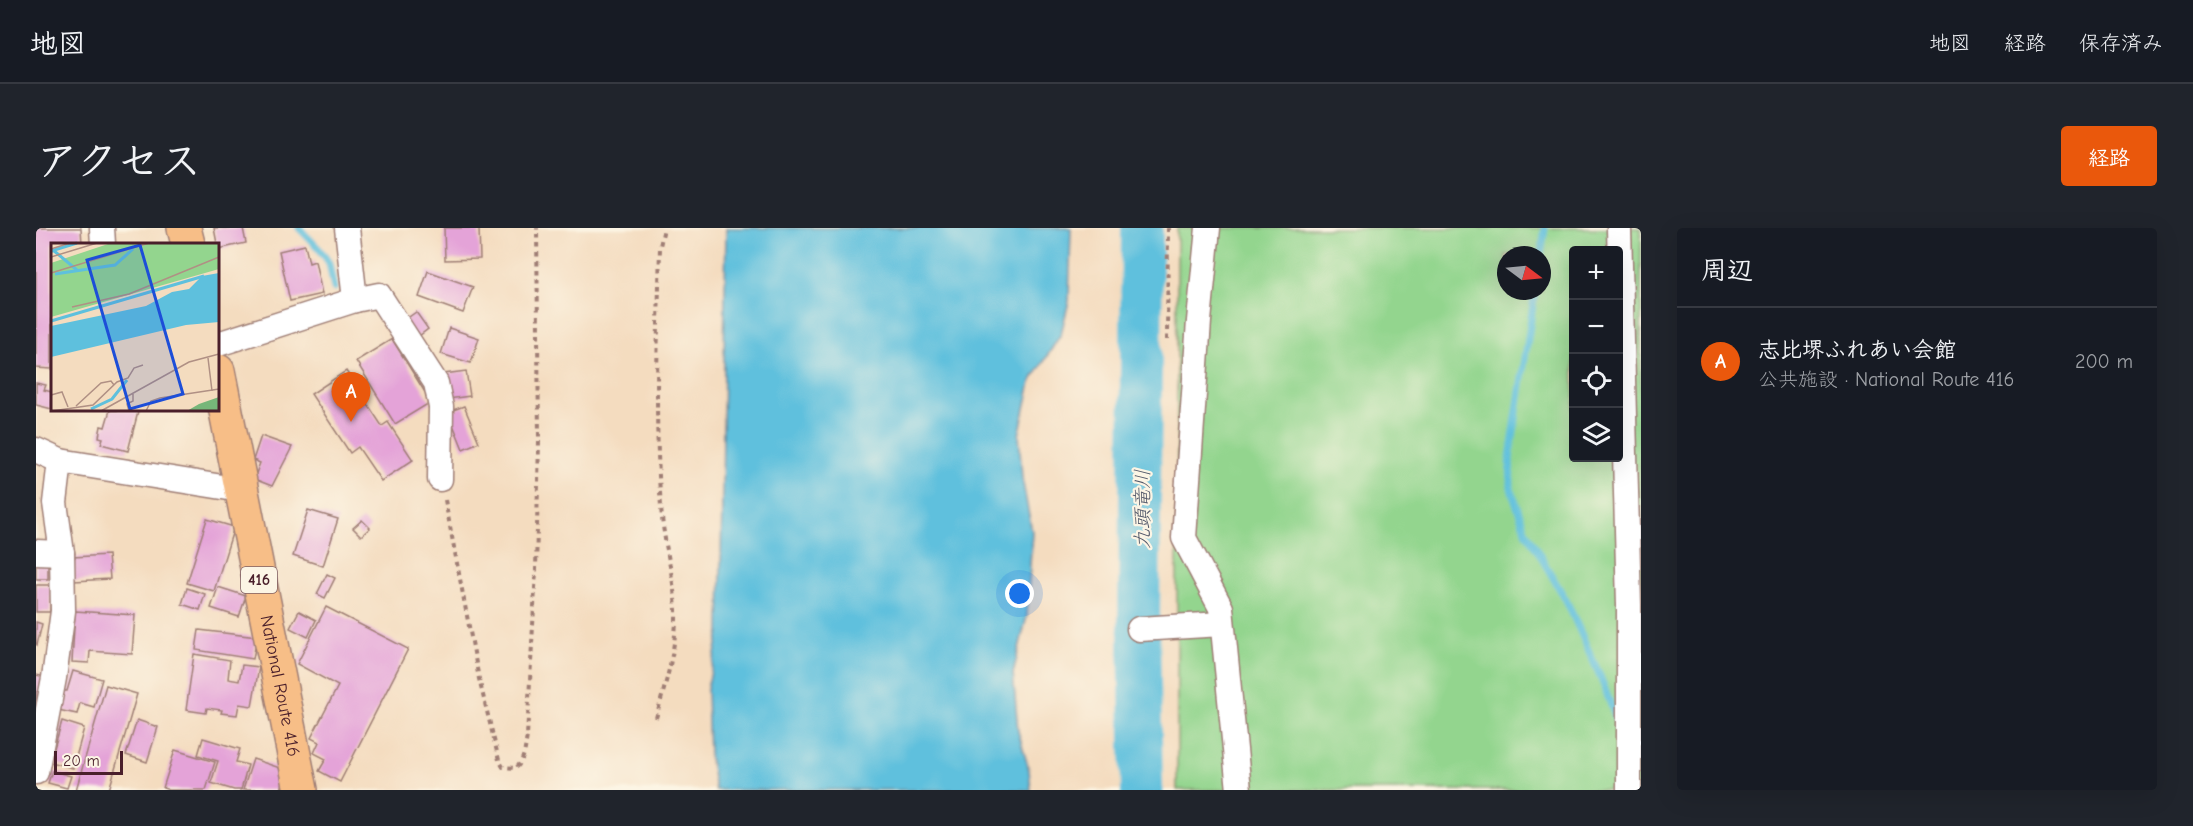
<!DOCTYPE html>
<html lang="ja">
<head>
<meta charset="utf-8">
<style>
  body { margin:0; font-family:"Comic Neue","Klee One",sans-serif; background:#20242c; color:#f1f3f6 }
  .controls { position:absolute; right:18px; top:18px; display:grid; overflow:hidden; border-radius:6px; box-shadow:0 6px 24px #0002 }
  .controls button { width:54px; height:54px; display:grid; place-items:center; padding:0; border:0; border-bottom:2px solid #363941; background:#171b24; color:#f1f3f6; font:30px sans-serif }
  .compass { position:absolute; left:1461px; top:18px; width:54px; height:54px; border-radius:50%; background:#171b24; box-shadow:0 6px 24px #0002; rotate:106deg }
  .scale { position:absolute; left:18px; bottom:15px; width:69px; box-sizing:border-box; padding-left:6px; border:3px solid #4a1f2b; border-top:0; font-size:16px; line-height:21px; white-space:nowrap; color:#4a1f2b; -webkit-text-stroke:4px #fcf5e5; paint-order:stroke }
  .you { position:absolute; left:984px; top:366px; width:21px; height:21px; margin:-15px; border:4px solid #fff; border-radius:50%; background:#1a73e8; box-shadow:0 0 0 9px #1a73e833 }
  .badge { display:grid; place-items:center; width:39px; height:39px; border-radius:50%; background:#ea580c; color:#fff; font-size:20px; font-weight:700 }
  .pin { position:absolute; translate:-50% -50px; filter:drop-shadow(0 2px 3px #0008) }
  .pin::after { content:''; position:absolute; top:32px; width:21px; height:18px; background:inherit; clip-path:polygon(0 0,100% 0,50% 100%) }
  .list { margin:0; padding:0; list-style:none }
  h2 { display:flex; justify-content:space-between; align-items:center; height:78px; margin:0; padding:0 24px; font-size:26px }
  h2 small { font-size:20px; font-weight:400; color:#9ea1a6 }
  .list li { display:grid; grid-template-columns:39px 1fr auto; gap:18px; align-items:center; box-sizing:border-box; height:108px; padding:0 24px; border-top:2px solid #363941 }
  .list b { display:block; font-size:22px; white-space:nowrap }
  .list p { margin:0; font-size:20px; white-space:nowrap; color:#9ea1a6 }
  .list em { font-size:20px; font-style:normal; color:#9ea1a6 }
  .icon { flex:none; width:33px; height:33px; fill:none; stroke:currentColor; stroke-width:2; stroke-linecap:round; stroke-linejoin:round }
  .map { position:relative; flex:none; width:1605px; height:562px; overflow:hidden; border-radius:6px }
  header { display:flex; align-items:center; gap:36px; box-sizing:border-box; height:84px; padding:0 30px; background:#171b24; border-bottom:2px solid #363941 }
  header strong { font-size:28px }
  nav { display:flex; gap:33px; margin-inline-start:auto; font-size:21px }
  .intro { display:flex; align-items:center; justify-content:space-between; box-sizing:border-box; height:144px; padding:0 36px }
  h1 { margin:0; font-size:42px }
  .button { padding:15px 27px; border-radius:6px; background:#ea580c; color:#fff; font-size:21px; font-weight:700 }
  main { display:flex; gap:36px; padding:0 36px }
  aside { flex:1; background:#171b24; border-radius:6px; box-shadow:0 6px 24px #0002 }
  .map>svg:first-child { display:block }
  .green { fill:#93d58e; stroke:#6e7a5c; stroke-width:1.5; fill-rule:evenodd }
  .water { fill:#5ec0dd; stroke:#547084; stroke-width:1.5 }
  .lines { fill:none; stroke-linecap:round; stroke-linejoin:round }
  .stream { stroke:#5ec0dd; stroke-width:7 }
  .river { stroke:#5ec0dd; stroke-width:42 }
  .building { fill:#e4a3d8 }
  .minor-casing { stroke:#9f7e75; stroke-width:27 }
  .highway-casing { stroke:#9f7e75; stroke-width:36 }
  .path { stroke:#9f7e75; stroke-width:4; stroke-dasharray:4.5 4.5; stroke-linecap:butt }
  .minor { stroke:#fff; stroke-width:24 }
  .highway { stroke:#f7be87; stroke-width:33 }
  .labels { text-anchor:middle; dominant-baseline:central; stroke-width:4.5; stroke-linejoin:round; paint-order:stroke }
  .shield { fill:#fcf5e5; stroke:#7f5f63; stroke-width:1.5 }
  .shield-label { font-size:16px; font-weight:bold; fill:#4a1f2b }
  .street-label { font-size:18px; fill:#4a1f2b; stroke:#fcf5e5 }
  .water-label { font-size:20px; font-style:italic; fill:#515769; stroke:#fcf5e5 }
  .inset-river { fill:none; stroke:#5ec0dd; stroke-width:3 }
  .inset-road { fill:none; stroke:#b09084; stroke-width:1.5 }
  .view { fill:#1d4ed8; fill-opacity:0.15; stroke:#1d4ed8; stroke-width:3 }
  .inset-edge { fill:none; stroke:#4a1f2b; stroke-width:3 }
</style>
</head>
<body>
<header>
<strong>地図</strong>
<nav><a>地図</a><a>経路</a><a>保存済み</a></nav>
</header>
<div class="intro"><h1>アクセス</h1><a class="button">経路</a></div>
<main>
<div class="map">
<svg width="1605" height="562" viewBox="0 0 1605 562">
  <rect width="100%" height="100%" fill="#fcf5e5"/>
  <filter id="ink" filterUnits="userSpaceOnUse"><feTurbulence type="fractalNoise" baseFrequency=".0167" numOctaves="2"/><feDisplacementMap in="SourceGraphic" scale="12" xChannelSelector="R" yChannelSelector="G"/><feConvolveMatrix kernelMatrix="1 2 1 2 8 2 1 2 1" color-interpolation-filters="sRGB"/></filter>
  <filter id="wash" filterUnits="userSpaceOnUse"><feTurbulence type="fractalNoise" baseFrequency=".008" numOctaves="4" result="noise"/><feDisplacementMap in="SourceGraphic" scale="24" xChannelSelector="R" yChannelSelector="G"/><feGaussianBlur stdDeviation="1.35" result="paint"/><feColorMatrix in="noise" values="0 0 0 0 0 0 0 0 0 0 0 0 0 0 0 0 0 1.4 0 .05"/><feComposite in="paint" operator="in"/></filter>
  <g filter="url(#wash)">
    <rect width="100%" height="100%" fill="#f4dcbf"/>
    <path class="green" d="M1141,0H1605V562H1141ZM1538,22H1582V230H1538ZM1470,27H1506V63H1470Z"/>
    <path class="water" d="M690,0H1035L1033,73L1025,106L995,154L983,207L986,250L996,304L991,388L977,445L982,503L993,542L995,562H679L673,527L671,461L684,404Z"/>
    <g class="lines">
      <g class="stream">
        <path d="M263,0L285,23L293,35L298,60"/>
        <path d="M1505,27L1509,0"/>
        <path d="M1499,63L1474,230L1475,260L1489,302L1530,372L1564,448L1581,493"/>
      </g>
      <path class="river" d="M1106,0L1103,401L1106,562"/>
    </g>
    <g id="blocks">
      <g class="building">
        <path d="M0,0H45L46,16H16V141L0,140Z"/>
        <path d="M178,0H207L210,15L182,21Z"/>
        <path d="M408,0H443L444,31L409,32Z"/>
        <path d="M269,17L273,35L279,33L286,66L254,73L243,23Z"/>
        <path d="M392,43L437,59L427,85L383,69Z"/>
        <path d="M380,84L392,101L379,111L366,94Z"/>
        <path d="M413,100L443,110L435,135L405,126Z"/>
        <path d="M356,111L395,174L359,196L320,133Z"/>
        <path d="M310,143L346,198L352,194L377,232L345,253L322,219L314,225L275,166Z"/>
        <path d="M430,143L434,168L412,171L408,146Z"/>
        <path d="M0,155L10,157L8,162L16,164V181L0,177Z"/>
        <path d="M428,178L443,214L427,221L412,184Z"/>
        <path d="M74,182H93L102,184L92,223L65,216L67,210L63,209L65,198L69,199Z"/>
        <path d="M225,208L256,219L236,258L218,251L224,235L217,232Z"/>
        <path d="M272,282L302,291L287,338L257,328Z"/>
        <path d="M171,291L198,299L178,363L151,355Z"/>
        <path d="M326,292L334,300L325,308L317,300Z"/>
        <rect x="0" y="325" width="12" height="26"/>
        <path d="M72,327L74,351L38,353L37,329Z"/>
        <path d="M291,346L299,350L289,370L281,366Z"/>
        <path d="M0,357H15L14,384H0Z"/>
        <path d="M182,359L210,368L203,389L175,380Z"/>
        <path d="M151,360L169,366L164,382L146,376Z"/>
        <path d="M290,379L372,421L304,554L283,543L290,531L278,525L283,514L275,510L302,458L261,436Z"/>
        <path d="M39,383L99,387L96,426L54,423L53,435L36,434Z"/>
        <path d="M263,383L280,392L272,409L254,400Z"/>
        <path d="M0,394L6,396L1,417L0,416Z"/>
        <path d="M163,402L221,409L217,431L160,422Z"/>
        <path d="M158,426L194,432L192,451L203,453L206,437L223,439L216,478L203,476L201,487L185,485L186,482L171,480L170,485L150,482Z"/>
        <path d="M37,443L66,451L58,479L44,475L41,486L22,482L28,463H31Z"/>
        <path d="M0,447L10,449L4,473L0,472Z"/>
        <path d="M70,457L101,466L73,562H40Z"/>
        <path d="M101,492L122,499L111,534L90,527Z"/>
        <path d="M26,493L48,500L37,540L14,534Z"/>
        <path d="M167,510L204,521L200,534L212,537L205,562H198L175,555L182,533L162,527Z"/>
        <path d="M139,522L179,534L170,562H133L127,560Z"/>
        <path d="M217,531L247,541L248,551L245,562H207Z"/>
        <path d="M16,543L35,548L31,560L12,555Z"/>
      </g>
    </g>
  </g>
  <g filter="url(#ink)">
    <use href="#blocks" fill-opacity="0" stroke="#9f7e75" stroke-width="1.5"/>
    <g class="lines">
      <defs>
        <g id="minor">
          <path d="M66,0L67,16"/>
          <path d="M311,0L319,72"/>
          <path d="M1172,0L1163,93L1148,310L1185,380L1203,562"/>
          <path d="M1583,0L1593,377V562"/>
          <path d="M182,116L319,72L343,67L400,155L405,179L404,251"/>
          <path d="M0,222L24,233L19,275L26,325L27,383L18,450L0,544"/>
          <path d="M24,233L205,262"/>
          <path d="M0,324L26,325"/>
          <path d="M1103,401L1186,396"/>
        </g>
        <g id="highway">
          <path d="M148,0L152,16"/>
          <path id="s1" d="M182,143L265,562"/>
        </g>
      </defs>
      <use href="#minor" class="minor-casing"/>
      <use href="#highway" class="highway-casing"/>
      <g class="path">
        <path d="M1131,112L1132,0"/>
        <path d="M409,272L443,451L463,532L467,539L480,540C489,531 489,520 491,508L500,342L503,212L501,0"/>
        <path d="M620,490C630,454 641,419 640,382C638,348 627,313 625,278C618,192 622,104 624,18L628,0"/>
      </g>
      <use href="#minor" class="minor"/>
      <use href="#highway" class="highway"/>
    </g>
  </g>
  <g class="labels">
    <rect class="shield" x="205" y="339" width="36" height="26" rx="4.5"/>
    <g class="shield-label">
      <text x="223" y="352">416</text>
    </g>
    <g class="street-label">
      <text stroke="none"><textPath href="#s1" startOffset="321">National Route 416</textPath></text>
    </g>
    <g class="water-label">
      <text transform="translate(1106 281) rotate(-90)">九頭竜川</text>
    </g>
  </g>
  <g transform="translate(15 15)">
    <rect width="168" height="168" fill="#f4dcbf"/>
    <path d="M60,0H168V26L0,74V20Z" fill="#93d58e"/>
    <path d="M168,154V168H136L148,161Z" fill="#76b679"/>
    <path d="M168,30V79L135,82L0,114V83L95,63L121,49L138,46L151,33Z" fill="#5ec0dd"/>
    <path class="inset-river" d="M2,7L26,27M0,8L26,0M4,31L64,22L82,6M0,78L153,33M40,166L61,156L76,137"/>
    <path class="inset-road" d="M0,6L19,0M0,14L46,0M0,30L98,0M21,64L78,51L168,14M157,115L161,148M0,152L11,149L17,164M25,163L50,140L60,138L63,142M1,168L42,162L66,139L77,135L83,125L92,122M50,168L138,119L168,111M78,168L76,161L82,158V151M95,168L100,158L109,155L168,146"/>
    <path class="view" d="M89,2L132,151L79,166L36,17Z"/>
    <rect width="168" height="168" class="inset-edge"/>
  </g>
</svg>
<div class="controls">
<button>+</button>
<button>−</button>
<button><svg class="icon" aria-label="locate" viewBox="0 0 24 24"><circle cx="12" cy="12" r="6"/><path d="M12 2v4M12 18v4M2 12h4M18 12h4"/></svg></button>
<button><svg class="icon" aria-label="layers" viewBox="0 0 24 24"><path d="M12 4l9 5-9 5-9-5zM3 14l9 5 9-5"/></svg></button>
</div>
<svg class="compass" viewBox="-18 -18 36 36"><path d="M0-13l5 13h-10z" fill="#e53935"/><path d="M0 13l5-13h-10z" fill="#9ea1a6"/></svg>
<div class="scale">20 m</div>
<div class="you"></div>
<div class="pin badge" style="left:315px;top:194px">A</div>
</div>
<aside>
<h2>周辺<small></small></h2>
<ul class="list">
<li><span class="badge">A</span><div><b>志比堺ふれあい会館</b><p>公共施設 · National Route 416</p></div><em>200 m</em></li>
</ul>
</aside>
</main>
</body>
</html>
